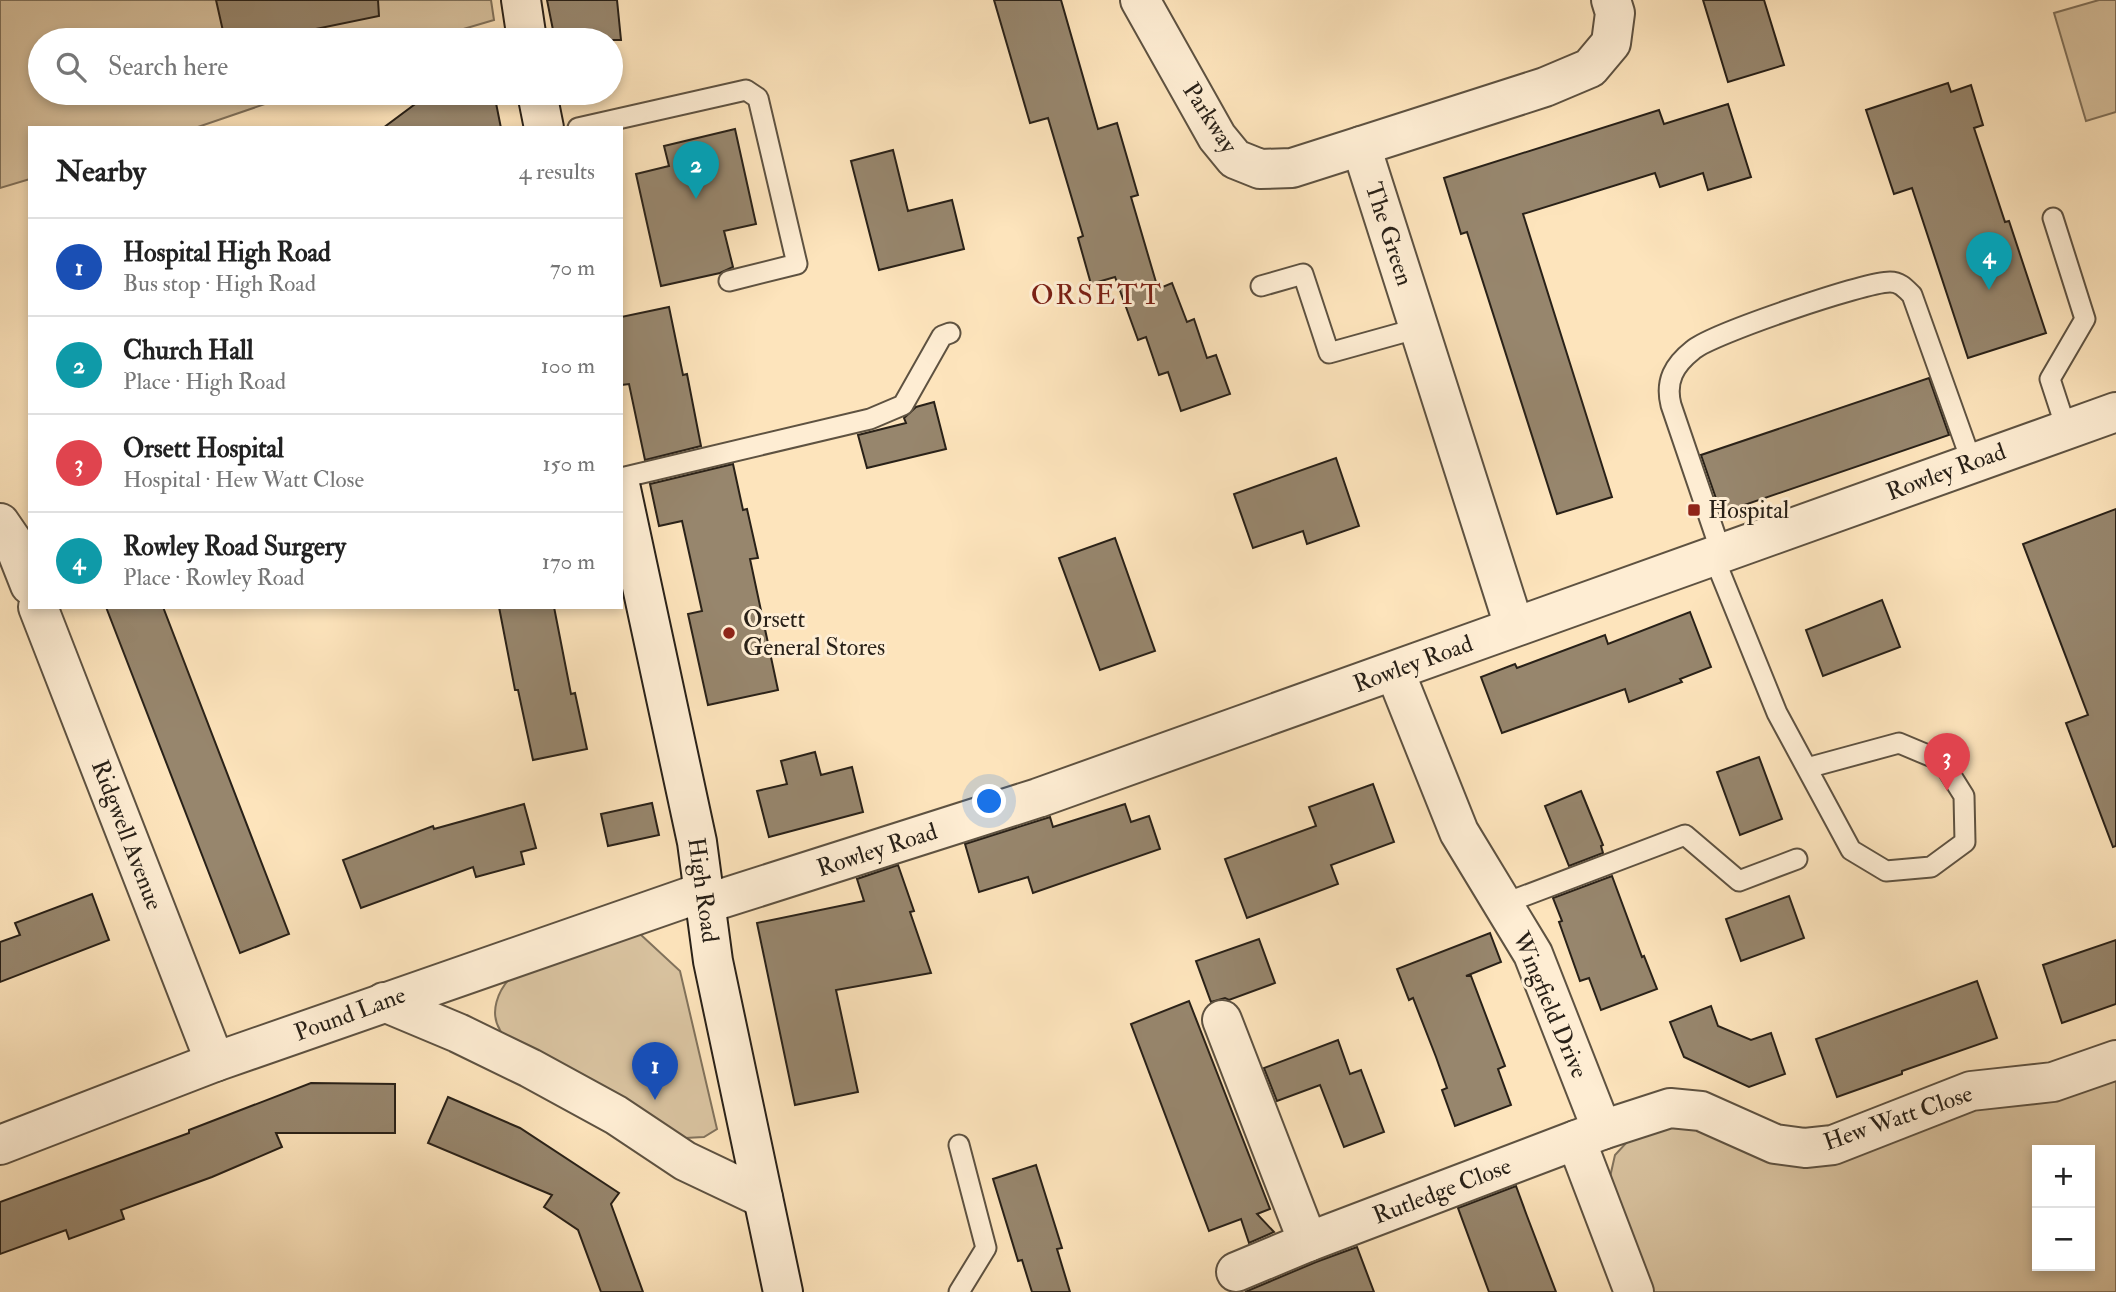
<!DOCTYPE html>
<html lang="en">
<head>
<meta charset="utf-8">
<style>
  body { margin:0; font-family:"IM FELL Double Pica",serif; background:#f6f6f6; color:#222 }
  .controls { position:absolute; right:21px; bottom:21px; display:grid; overflow:hidden; border-radius:0px; box-shadow:0 4px 10px #0003 }
  .controls button { width:63px; height:63px; display:grid; place-items:center; padding:0; border:0; border-bottom:2px solid #e0e0e0; background:#fff; color:#222; font:35px sans-serif }
  .you { position:absolute; left:990px; top:802px; width:24px; height:24px; margin:-18px; border:5px solid #fff; border-radius:50%; background:#1a73e8; box-shadow:0 0 0 10px #1a73e833 }
  .badge { display:grid; place-items:center; width:46px; height:46px; border-radius:50%; background:#0b8043; color:#fff; font-size:23px; font-weight:700 }
  .pin { position:absolute; translate:-50% -58px; filter:drop-shadow(0 2px 4px #0008) }
  .pin::after { content:''; position:absolute; top:37px; width:24px; height:21px; background:inherit; clip-path:polygon(0 0,100% 0,50% 100%) }
  .list { margin:0; padding:0; list-style:none }
  h2 { display:flex; justify-content:space-between; align-items:center; height:91px; margin:0; padding:0 28px; font-size:30px }
  h2 small { font-size:23px; font-weight:400; color:#767676 }
  .list li { display:grid; grid-template-columns:46px 1fr auto; gap:21px; align-items:center; box-sizing:border-box; height:98px; padding:0 28px; border-top:2px solid #e0e0e0 }
  .list b { display:block; font-size:26px; white-space:nowrap }
  .list p { margin:0; font-size:23px; white-space:nowrap; color:#767676 }
  .list em { font-size:23px; font-style:normal; color:#767676 }
  .icon { flex:none; width:38px; height:38px; fill:none; stroke:currentColor; stroke-width:2; stroke-linecap:round; stroke-linejoin:round }
  .map { position:relative; flex:none; width:2116px; height:1292px; overflow:hidden }
  .search { position:absolute; background:#fff; box-shadow:0 4px 10px #0003; left:28px; top:28px; width:595px; height:77px; display:flex; align-items:center; gap:18px; box-sizing:border-box; padding:0 24px; border-radius:38px; color:#767676; font-size:26px }
  .panel { position:absolute; background:#fff; box-shadow:0 4px 10px #0003; left:28px; top:126px; width:595px; height:483px; border-radius:0px }
  .map>svg:first-child { display:block }
  .green { fill:#d9c3a0; stroke:#81725c; stroke-width:2; fill-rule:evenodd }
  .building { fill:#97866d; stroke:#292118; stroke-width:2 }
  .lines { fill:none; stroke-linecap:round; stroke-linejoin:round }
  .service-casing { stroke:#5e5241; stroke-width:23 }
  .minor-casing { stroke:#5e5241; stroke-width:42 }
  .secondary-casing { stroke:#292118; stroke-width:42 }
  .service { stroke:#feedd3; stroke-width:19 }
  .minor { stroke:#feedd3; stroke-width:38 }
  .secondary { stroke:#feedd3; stroke-width:38 }
  .poi-dot { fill:#8f2418; stroke:#feedd3; stroke-width:2.5 }
  .labels { text-anchor:middle; dominant-baseline:central; stroke-width:6; stroke-linejoin:round; paint-order:stroke }
  .street-label { font-size:24px; fill:#292118; stroke:#feedd3 }
  .poi-label { font-size:24px; fill:#292118; stroke:#feedd3; text-anchor:start }
  .quarter-label { font-size:28px; letter-spacing:2px; fill:#7a1f14; stroke:#feedd3 }
</style>
</head>
<body>
<div class="map">
<svg width="2116" height="1292" viewBox="0 0 2116 1292">
  <rect width="100%" height="100%" fill="#fde4bc"/>
  <filter id="stains"><feTurbulence type="fractalNoise" baseFrequency=".00286" numOctaves="4"/><feColorMatrix values="0 0 0 0 .2 0 0 0 0 .09 0 0 0 0 .02 0 0 0 .5 -.17"/></filter>
  <radialGradient id="worn" r=".72"><stop offset=".6" stop-color="#630" stop-opacity="0"/><stop offset="1" stop-color="#630" stop-opacity=".3"/></radialGradient>
  <g class="green">
    <path d="M0,0H491L494,20L426,40H40V93H297L195,128H30V179L0,188Z"/>
    <path d="M2099,0H2116V112L2086,121L2054,13Z"/>
    <path d="M640,934L680,971L717,1129L704,1137L685,1138L513,1042C509,1039 502,1035 500,1030C489,1012 498,991 511,977Z"/>
    <path d="M2116,1072V1292H1653L1610,1177L1615,1155L1627,1142L1669,1126H1696L1774,1156L1979,1100ZM2037,1150H2090V1266H2037Z"/>
  </g>
  <g class="building">
    <path d="M216,0H378L379,16L301,32L303,40H225Z"/>
    <path d="M547,0H617L621,40H555Z"/>
    <path d="M994,0H1061L1098,129L1117,123L1138,195L1131,197L1158,289L1172,283L1187,322L1194,319L1207,358L1216,355L1230,394L1181,411L1168,372L1159,375L1146,337L1138,340L1115,277L1091,284L1078,238L1083,236L1048,118L1030,123Z"/>
    <path d="M1703,0H1764L1784,65L1728,82Z"/>
    <path d="M1948,83L1951,92L1971,85L1983,125L1974,128L2005,222L2009,221L2046,333L1968,358L1912,188L1894,194L1866,110Z"/>
    <path d="M430,93H494L501,128H383Z"/>
    <path d="M1728,104L1751,177L1708,190L1703,173L1660,187L1655,173L1523,214L1612,497L1557,514L1467,232L1461,234L1444,178L1659,110L1664,124Z"/>
    <path d="M735,129L756,224L724,231L733,267L720,273L661,286L636,174L669,166L664,146Z"/>
    <path d="M893,150L908,211L952,200L964,249L879,270L851,161Z"/>
    <path d="M669,307L683,375L687,374L701,446L645,460L629,384L621,385V317Z"/>
    <path d="M1929,378L1949,435L1721,513L1701,455Z"/>
    <path d="M934,402L946,449L867,468L858,435L906,423L904,418L916,407Z"/>
    <path d="M1336,458L1359,526L1307,544L1303,531L1253,548L1234,494Z"/>
    <path d="M733,464L743,510L747,509L758,558L750,559L778,690L708,705L688,614L702,611L682,521L659,526L650,484Z"/>
    <path d="M2116,509V846L2113,847L2066,723L2088,715L2023,544Z"/>
    <path d="M1115,538L1155,651L1100,670L1059,558Z"/>
    <path d="M1882,600L1900,647L1823,676L1806,630Z"/>
    <path d="M106,607H163L289,934L240,953Z"/>
    <path d="M499,607H554L571,694L575,693L587,749L533,760L518,690H515Z"/>
    <path d="M1690,612L1711,667L1680,679L1682,682L1629,702L1625,689L1502,733L1481,677L1515,664L1517,668L1605,635L1608,644Z"/>
    <path d="M815,752L821,775L852,767L863,812L769,837L757,791L787,784L781,761Z"/>
    <path d="M1759,757L1782,819L1740,835L1717,772Z"/>
    <path d="M1373,784L1394,842L1331,865L1338,884L1247,918L1225,859L1316,826L1309,807Z"/>
    <path d="M1581,791L1603,845L1601,846L1603,853L1569,866L1545,806Z"/>
    <path d="M652,803L659,835L608,846L601,814Z"/>
    <path d="M524,804L536,848L521,852L524,864L476,877L473,867L361,908L343,860L433,826L434,829Z"/>
    <path d="M1125,804L1131,822L1149,816L1160,849L1033,893L1028,877L979,892L965,844L1050,817L1053,827Z"/>
    <path d="M898,865L914,911L910,912L931,973L836,990L858,1092L795,1105L757,923L864,901L857,879Z"/>
    <path d="M1612,876L1642,957L1644,956L1657,989L1601,1010L1589,978L1580,981L1559,922L1562,921L1553,898Z"/>
    <path d="M92,894L109,940L0,982V942L20,935L15,923Z"/>
    <path d="M1789,896L1804,938L1741,961L1726,919Z"/>
    <path d="M1490,933L1501,962L1466,976H1471L1505,1066L1498,1069L1511,1105L1455,1126L1442,1090L1447,1088L1436,1057L1413,998L1409,1000L1397,969Z"/>
    <path d="M1259,939L1275,983L1229,1000L1225,998L1211,1002L1196,961Z"/>
    <path d="M2116,940V1004L2062,1023L2043,965Z"/>
    <path d="M1977,981L1997,1038L1902,1071V1074L1837,1097L1816,1039Z"/>
    <path d="M1189,1001L1270,1209L1257,1214L1274,1232L1249,1243L1241,1219L1209,1231L1131,1024Z"/>
    <path d="M1711,1006L1718,1026L1751,1040L1771,1033L1785,1074L1749,1087L1684,1057L1670,1022Z"/>
    <path d="M1338,1040L1350,1074L1361,1070L1384,1132L1344,1147L1320,1085L1277,1101L1264,1068Z"/>
    <path d="M311,1083L395,1084V1133H276L282,1147L212,1177L121,1210L124,1219L69,1239L66,1230L0,1254V1202L189,1133V1130Z"/>
    <path d="M448,1097L520,1128L619,1193L611,1204L643,1292H601L578,1230L544,1207L552,1195L428,1143Z"/>
    <path d="M1036,1165L1062,1248L1057,1249L1070,1292H1032L1022,1260L1018,1261L993,1179Z"/>
    <path d="M1516,1186L1527,1216L1556,1292H1489L1458,1208Z"/>
    <path d="M1357,1247L1374,1292H1245L1316,1262Z"/>
  </g>
  <g class="lines">
    <defs>
      <g id="service">
        <path d="M578,128L746,90L758,98L797,264L729,281"/>
        <path d="M2053,218L2085,319L2050,379L2066,428"/>
        <path d="M1261,286L1303,274L1329,353L1419,328"/>
        <path d="M621,478L870,419L903,405L942,336L950,333"/>
        <path d="M1721,552L1671,405C1665,381 1674,365 1693,350C1711,334 1865,282 1890,282C1900,282 1905,288 1912,295L1972,463"/>
        <path d="M1713,555L1777,713L1851,850L1886,871L1931,867L1965,842L1964,796L1942,761L1899,743L1807,768"/>
        <path d="M1503,904L1685,835L1739,881L1797,859"/>
        <path d="M959,1292L986,1248L959,1145"/>
      </g>
      <g id="minor">
        <path d="M1140,0L1217,137L1235,159L1260,169L1292,168L1361,146"/>
        <path d="M0,523L13,542L30,585"/>
        <path d="M38,607L215,1062"/>
        <path d="M1514,626L1361,146L1545,87L1590,68L1611,43L1615,13L1611,0"/>
        <path d="M1395,672L1459,832L1533,954L1602,1130L1576,1140L1634,1292"/>
        <path d="M705,904L1038,798L2116,412"/>
        <path d="M384,1002L458,1033L530,1068L616,1115L685,1161L763,1198"/>
        <path d="M1222,1020L1308,1242"/>
        <path d="M1602,1130L1670,1108L1701,1111L1775,1144L1805,1148L1833,1145L1971,1091L2053,1082L2116,1060"/>
        <path d="M0,1145L215,1062L703,892"/>
        <path d="M1236,1272L1308,1242L1576,1140"/>
      </g>
      <g id="secondary">
        <path d="M521,0L527,40"/>
        <path d="M537,93L544,128"/>
        <path d="M621,489L697,842L713,961L783,1292"/>
      </g>
    </defs>
    <use href="#service" class="service-casing"/>
    <use href="#minor" class="minor-casing"/>
    <use href="#secondary" class="secondary-casing"/>
    <use href="#service" class="service"/>
    <use href="#minor" class="minor"/>
    <use href="#secondary" class="secondary"/>
  </g>
  <g class="poi-dot">
    <rect x="1687" y="503" width="14" height="14" rx="3.5"/>
    <circle cx="729" cy="633" r="7"/>
  </g>
  <g class="labels">
    <g class="street-label">
      <text transform="translate(1210 118) rotate(57)">Parkway</text>
      <text transform="translate(1389 234) rotate(72)">The Green</text>
      <text transform="translate(1946 472) rotate(-20)">Rowley Road</text>
      <text transform="translate(1413 664) rotate(-20)">Rowley Road</text>
      <text transform="translate(127 835) rotate(69)">Ridgwell Avenue</text>
      <text transform="translate(877 850) rotate(-18)">Rowley Road</text>
      <text transform="translate(703 890) rotate(82)">High Road</text>
      <text transform="translate(1550 1005) rotate(67)">Wingfield Drive</text>
      <text transform="translate(350 1014) rotate(-20)">Pound Lane</text>
      <text transform="translate(1898 1118) rotate(-19)">Hew Watt Close</text>
      <text transform="translate(1442 1191) rotate(-21)">Rutledge Close</text>
    </g>
    <g class="poi-label">
      <text x="1708" y="510">Hospital</text>
      <text x="743" y="619">Orsett<tspan x="743" dy="28">General Stores</tspan></text>
    </g>
    <g class="quarter-label">
      <text x="1097" y="295">ORSETT</text>
    </g>
  </g>
  <rect width="100%" height="100%" filter="url(#stains)"/>
  <rect width="100%" height="100%" fill="url(#worn)"/>
</svg>
<div class="controls">
<button>+</button>
<button>−</button>
</div>
<div class="you"></div>
<div class="pin badge" style="left:655px;top:1100px;background:#1a4fb4">1</div>
<div class="pin badge" style="left:696px;top:199px;background:#0f9aa8">2</div>
<div class="pin badge" style="left:1947px;top:791px;background:#e0444e">3</div>
<div class="pin badge" style="left:1989px;top:290px;background:#0f9aa8">4</div>
<div class="search"><svg class="icon" aria-label="search" viewBox="0 0 24 24"><circle cx="10" cy="10" r="6"/><path d="M15 15l6 6"/></svg>Search here</div>
<section class="panel">
<h2>Nearby<small>4 results</small></h2>
<ul class="list">
<li><span class="badge" style="background:#1a4fb4">1</span><div><b>Hospital High Road</b><p>Bus stop · High Road</p></div><em>70 m</em></li>
<li><span class="badge" style="background:#0f9aa8">2</span><div><b>Church Hall</b><p>Place · High Road</p></div><em>100 m</em></li>
<li><span class="badge" style="background:#e0444e">3</span><div><b>Orsett Hospital</b><p>Hospital · Hew Watt Close</p></div><em>150 m</em></li>
<li><span class="badge" style="background:#0f9aa8">4</span><div><b>Rowley Road Surgery</b><p>Place · Rowley Road</p></div><em>170 m</em></li>
</ul>
</section>
</div>
</body>
</html>
